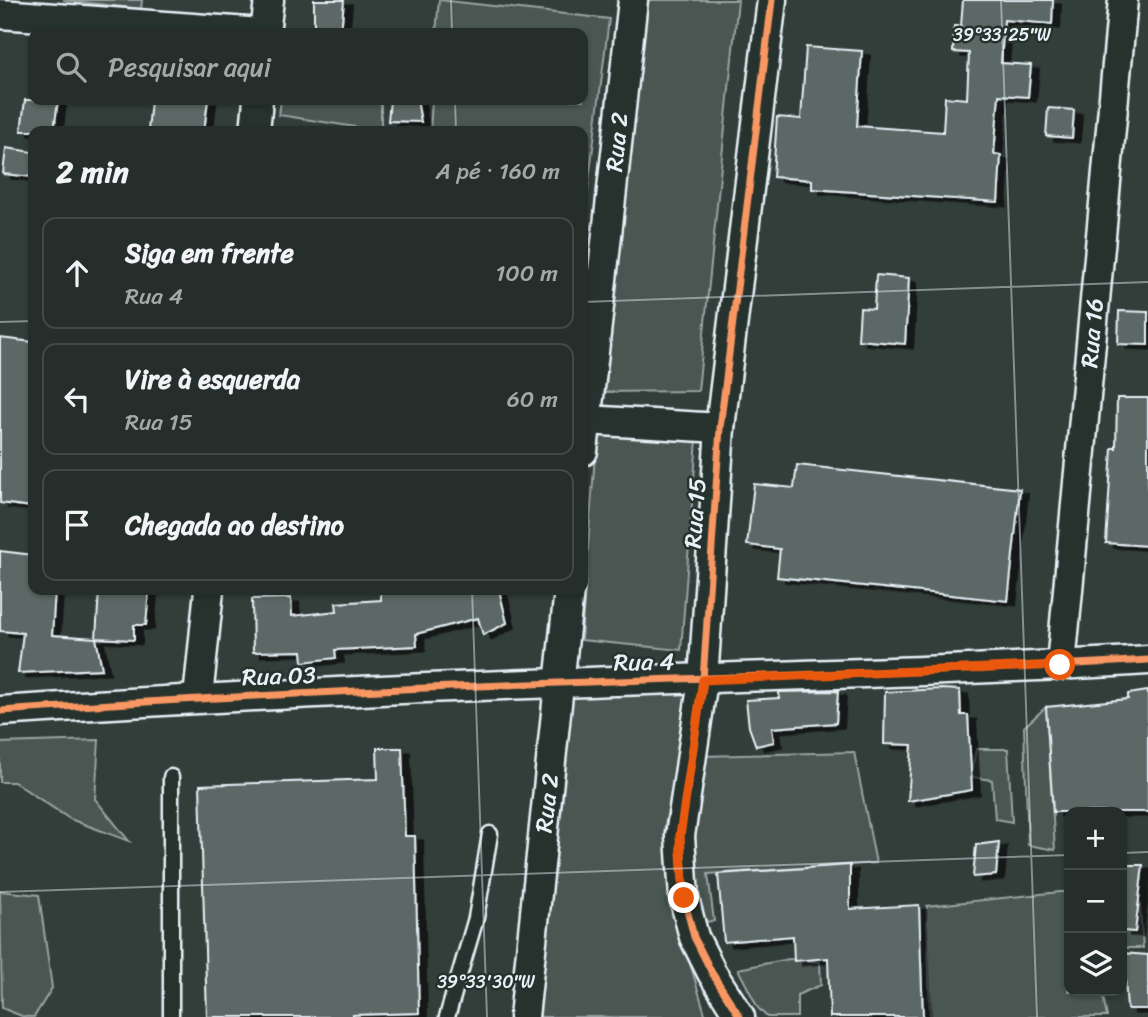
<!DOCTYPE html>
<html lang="pt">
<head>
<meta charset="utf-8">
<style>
  body { margin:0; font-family:Sriracha,sans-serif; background:#323a37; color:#f1f3f6 }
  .controls { position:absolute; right:21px; bottom:21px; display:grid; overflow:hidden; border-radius:14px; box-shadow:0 2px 5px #0004 }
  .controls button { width:63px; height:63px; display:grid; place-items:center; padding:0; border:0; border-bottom:2px solid #424a47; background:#262e2b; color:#f1f3f6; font:35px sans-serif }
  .stop { position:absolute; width:21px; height:21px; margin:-16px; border:5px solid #ea580c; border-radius:50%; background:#fff }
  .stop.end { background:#ea580c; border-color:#fff; box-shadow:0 2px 7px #0008 }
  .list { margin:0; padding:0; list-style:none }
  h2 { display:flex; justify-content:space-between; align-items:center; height:91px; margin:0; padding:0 28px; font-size:30px }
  h2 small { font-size:23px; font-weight:400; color:#a4a8a9 }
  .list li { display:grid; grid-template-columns:46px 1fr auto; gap:21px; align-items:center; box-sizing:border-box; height:112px; margin:0 14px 14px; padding:0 14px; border:2px solid #424a47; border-radius:14px }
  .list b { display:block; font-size:26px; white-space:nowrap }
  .list p { margin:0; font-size:23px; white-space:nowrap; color:#a4a8a9 }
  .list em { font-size:23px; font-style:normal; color:#a4a8a9 }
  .icon { flex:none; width:38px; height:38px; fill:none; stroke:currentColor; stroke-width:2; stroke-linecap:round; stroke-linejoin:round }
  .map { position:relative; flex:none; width:1148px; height:1017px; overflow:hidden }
  .search { position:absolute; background:#262e2b; box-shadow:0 2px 5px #0004; left:28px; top:28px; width:560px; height:77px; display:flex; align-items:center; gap:18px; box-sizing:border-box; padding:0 24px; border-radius:14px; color:#a4a8a9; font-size:26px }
  .panel { position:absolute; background:#262e2b; box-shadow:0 2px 5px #0004; left:28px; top:126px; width:560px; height:469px; border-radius:14px }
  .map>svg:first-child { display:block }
  .green { fill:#495651; stroke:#98a4a4; stroke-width:2 }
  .building { fill:#5c6865; stroke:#e8f1f8; stroke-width:2; filter:url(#shadow) }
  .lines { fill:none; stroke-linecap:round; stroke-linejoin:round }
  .lane-casing { stroke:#e8f1f8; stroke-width:19 }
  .street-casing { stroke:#e8f1f8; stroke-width:33 }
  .lane { stroke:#26332d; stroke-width:14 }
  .street { stroke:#26332d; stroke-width:28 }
  .cycleway-casing { stroke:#26332d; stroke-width:11 }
  .cycleway { stroke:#f99763; stroke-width:7 }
  .route { stroke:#ea580c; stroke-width:9 }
  .ticks { fill:none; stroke:#e8f1f8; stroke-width:2; stroke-opacity:0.45 }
  .labels { text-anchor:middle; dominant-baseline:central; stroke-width:5; stroke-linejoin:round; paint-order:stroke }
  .street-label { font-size:24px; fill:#e8f1f8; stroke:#26332d }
  .ticks-label { font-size:18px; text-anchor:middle; fill:#e8f1f8; stroke:#26332d; stroke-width:5; stroke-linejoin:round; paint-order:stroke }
</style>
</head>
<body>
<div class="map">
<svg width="1148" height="1017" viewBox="0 0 1148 1017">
  <defs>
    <filter id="shadow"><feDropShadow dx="8" dy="4.5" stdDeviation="0" flood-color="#0009"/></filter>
  </defs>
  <rect width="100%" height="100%" fill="#323e39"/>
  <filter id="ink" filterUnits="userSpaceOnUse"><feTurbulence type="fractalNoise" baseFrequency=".0143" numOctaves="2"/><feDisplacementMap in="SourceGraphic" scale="14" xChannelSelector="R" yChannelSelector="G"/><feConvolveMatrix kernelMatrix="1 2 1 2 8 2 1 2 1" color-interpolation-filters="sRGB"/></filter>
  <g filter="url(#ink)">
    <g class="green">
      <path d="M63,0H142L141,9Z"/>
      <path d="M439,0L609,19L583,228V131H430L432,100H583V33H436Z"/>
      <path d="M647,0H738L698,391L599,392Z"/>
      <path d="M281,100H381V131L279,115Z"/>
      <path d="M597,429L697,439L681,650L581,640Z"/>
      <path d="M573,691L691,692L664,830L677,920L706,1017H525Z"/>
      <path d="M1046,707L1055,850L1028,845L1024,727Z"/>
      <path d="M99,740L95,799L129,841L70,819L14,782H0V743Z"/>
      <path d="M976,749H1008L1012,822L995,819L992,780L971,777Z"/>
      <path d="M854,752L876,863L708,874L714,921L701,922L690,875L701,756Z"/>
      <path d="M0,891L39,895L52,988L34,1017H24L2,1008Z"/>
      <path d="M1060,892H1069V991H1102L1107,1017H930L927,906Z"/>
      <path d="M1122,895L1139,896L1143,948H1122Z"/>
      <path d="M789,959L820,962L821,985L797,995V1017H767L758,1008L738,969Z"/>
    </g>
    <g class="building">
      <path d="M314,0H344L341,33H314Z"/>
      <path d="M963,0H1053L1052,24L1004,20L1001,63L1031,65L1028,97L999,95L994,154L1001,155L998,202L812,189V180L773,177L777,117L801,119L806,47L862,51L857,126L943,132L945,97L967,99L969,53L953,52L954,26H961Z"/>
      <path d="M25,100H58L54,131H21Z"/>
      <path d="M151,100H208L204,131H148Z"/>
      <path d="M390,100H417L421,122L388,121Z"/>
      <path d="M1048,108L1074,110L1072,138L1046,136Z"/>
      <path d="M6,148L33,152V177L3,174Z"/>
      <path d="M876,275L909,278L905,344L858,340L860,308L874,309Z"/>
      <path d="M1119,311L1148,312V345L1118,344Z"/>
      <path d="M0,338L33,342V507L0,503Z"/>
      <path d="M1117,398H1148V546L1106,543L1112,448H1116Z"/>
      <path d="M797,465L1020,489L1008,601L777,577L780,549L747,545L754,484L794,488Z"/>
      <path d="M0,551L33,555V590H55L52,635L96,638L102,669L18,673L23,633L0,631Z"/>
      <path d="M99,590H149L146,625H134V640L96,638Z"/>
      <path d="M381,590H499L507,623L483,635L478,618L416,634L417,646L335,650L336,658L303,662L302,651L253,652L252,599L291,598L292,616L337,611L336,603L381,600Z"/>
      <path d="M941,689L960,690L961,715H968L972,790L908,801L912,745L884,744L885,692Z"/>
      <path d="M838,691L836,723L772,728L774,742L756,746L749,727L746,700L779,698V692Z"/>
      <path d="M1148,691V812H1053L1046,707L1128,699V694Z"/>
      <path d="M377,748H402L405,836H415L419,1013L353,1015V1017H207L200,785L378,779Z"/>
      <path d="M999,842L996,875L973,877L976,845Z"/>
      <path d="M850,865V909L919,905L923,1017H830L828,958L794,961L793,936L724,942L718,874Z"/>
      <path d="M1122,865H1143L1135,932L1122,931Z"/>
      <path d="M1122,953L1148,955V1009H1127L1125,977H1122Z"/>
    </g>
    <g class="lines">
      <defs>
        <g id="lane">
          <path d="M171,1017V777"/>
          <path d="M447,1017L476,918L490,834"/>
        </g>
        <g id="street">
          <path d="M0,14L262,33"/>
          <path d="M265,33L269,0"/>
          <path d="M255,131L258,100"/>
          <path d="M586,420L720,428"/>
          <path d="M583,451L633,0"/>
          <path d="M1061,665L1123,0"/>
          <path d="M198,698L209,590"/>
          <path d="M0,711C186,699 373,689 559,683C756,676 952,672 1148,660"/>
          <path d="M524,1017L569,590"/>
          <path d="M740,1017L712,973L694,937L684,898L680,836L703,680L720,428L772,0"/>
        </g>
      </defs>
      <use href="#lane" class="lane-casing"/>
      <use href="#street" class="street-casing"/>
      <use href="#lane" class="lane"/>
      <use href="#street" class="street"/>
      <defs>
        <g id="cycleway">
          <path d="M0,711C186,699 373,689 559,683C756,676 952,672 1148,660"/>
          <path d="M740,1017L712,973L694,937L684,898L680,836L703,680L720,428L772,0"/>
        </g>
      </defs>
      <use href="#cycleway" class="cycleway-casing"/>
      <use href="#cycleway" class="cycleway"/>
    </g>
  </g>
  <g class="lines" filter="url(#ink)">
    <path class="route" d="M684,898L680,836L703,680L1060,665"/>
  </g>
  <path class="ticks" d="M451,0L452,33M1001,0L1037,1017M455,100L456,131M583,302L1148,282M0,322L33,321M472,590L487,1017M1122,853L1148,852M0,892L1069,855"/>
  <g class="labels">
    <g class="street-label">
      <text transform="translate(617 142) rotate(-84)">Rua 2</text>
      <text transform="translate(1092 333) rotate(-85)">Rua 16</text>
      <text transform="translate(695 513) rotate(-86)">Rua 15</text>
      <text transform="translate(644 662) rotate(-1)">Rua 4</text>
      <text transform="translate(279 676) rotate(-2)">Rua 03</text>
      <text transform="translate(547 803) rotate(-83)">Rua 2</text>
    </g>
  </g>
  <g class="ticks-label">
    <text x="1002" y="41">39°33'25"W</text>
    <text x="486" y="988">39°33'30"W</text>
  </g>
</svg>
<div class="controls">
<button>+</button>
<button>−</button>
<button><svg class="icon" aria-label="layers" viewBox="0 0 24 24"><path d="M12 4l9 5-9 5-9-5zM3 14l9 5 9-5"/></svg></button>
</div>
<div class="stop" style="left:1060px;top:665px"></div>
<div class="stop end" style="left:684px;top:898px"></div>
<div class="search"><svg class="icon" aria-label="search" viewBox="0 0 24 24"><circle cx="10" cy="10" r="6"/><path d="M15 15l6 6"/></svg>Pesquisar aqui</div>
<section class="panel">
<h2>2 min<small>A pé · 160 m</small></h2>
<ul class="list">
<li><svg class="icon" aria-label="ahead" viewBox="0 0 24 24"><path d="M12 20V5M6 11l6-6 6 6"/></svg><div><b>Siga em frente</b><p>Rua 4</p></div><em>100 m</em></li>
<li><svg class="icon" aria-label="left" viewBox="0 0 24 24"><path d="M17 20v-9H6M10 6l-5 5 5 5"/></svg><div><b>Vire à esquerda</b><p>Rua 15</p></div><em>60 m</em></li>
<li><svg class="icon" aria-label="arrive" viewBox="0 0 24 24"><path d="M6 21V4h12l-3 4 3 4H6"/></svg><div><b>Chegada ao destino</b></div></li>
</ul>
</section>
</div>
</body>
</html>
